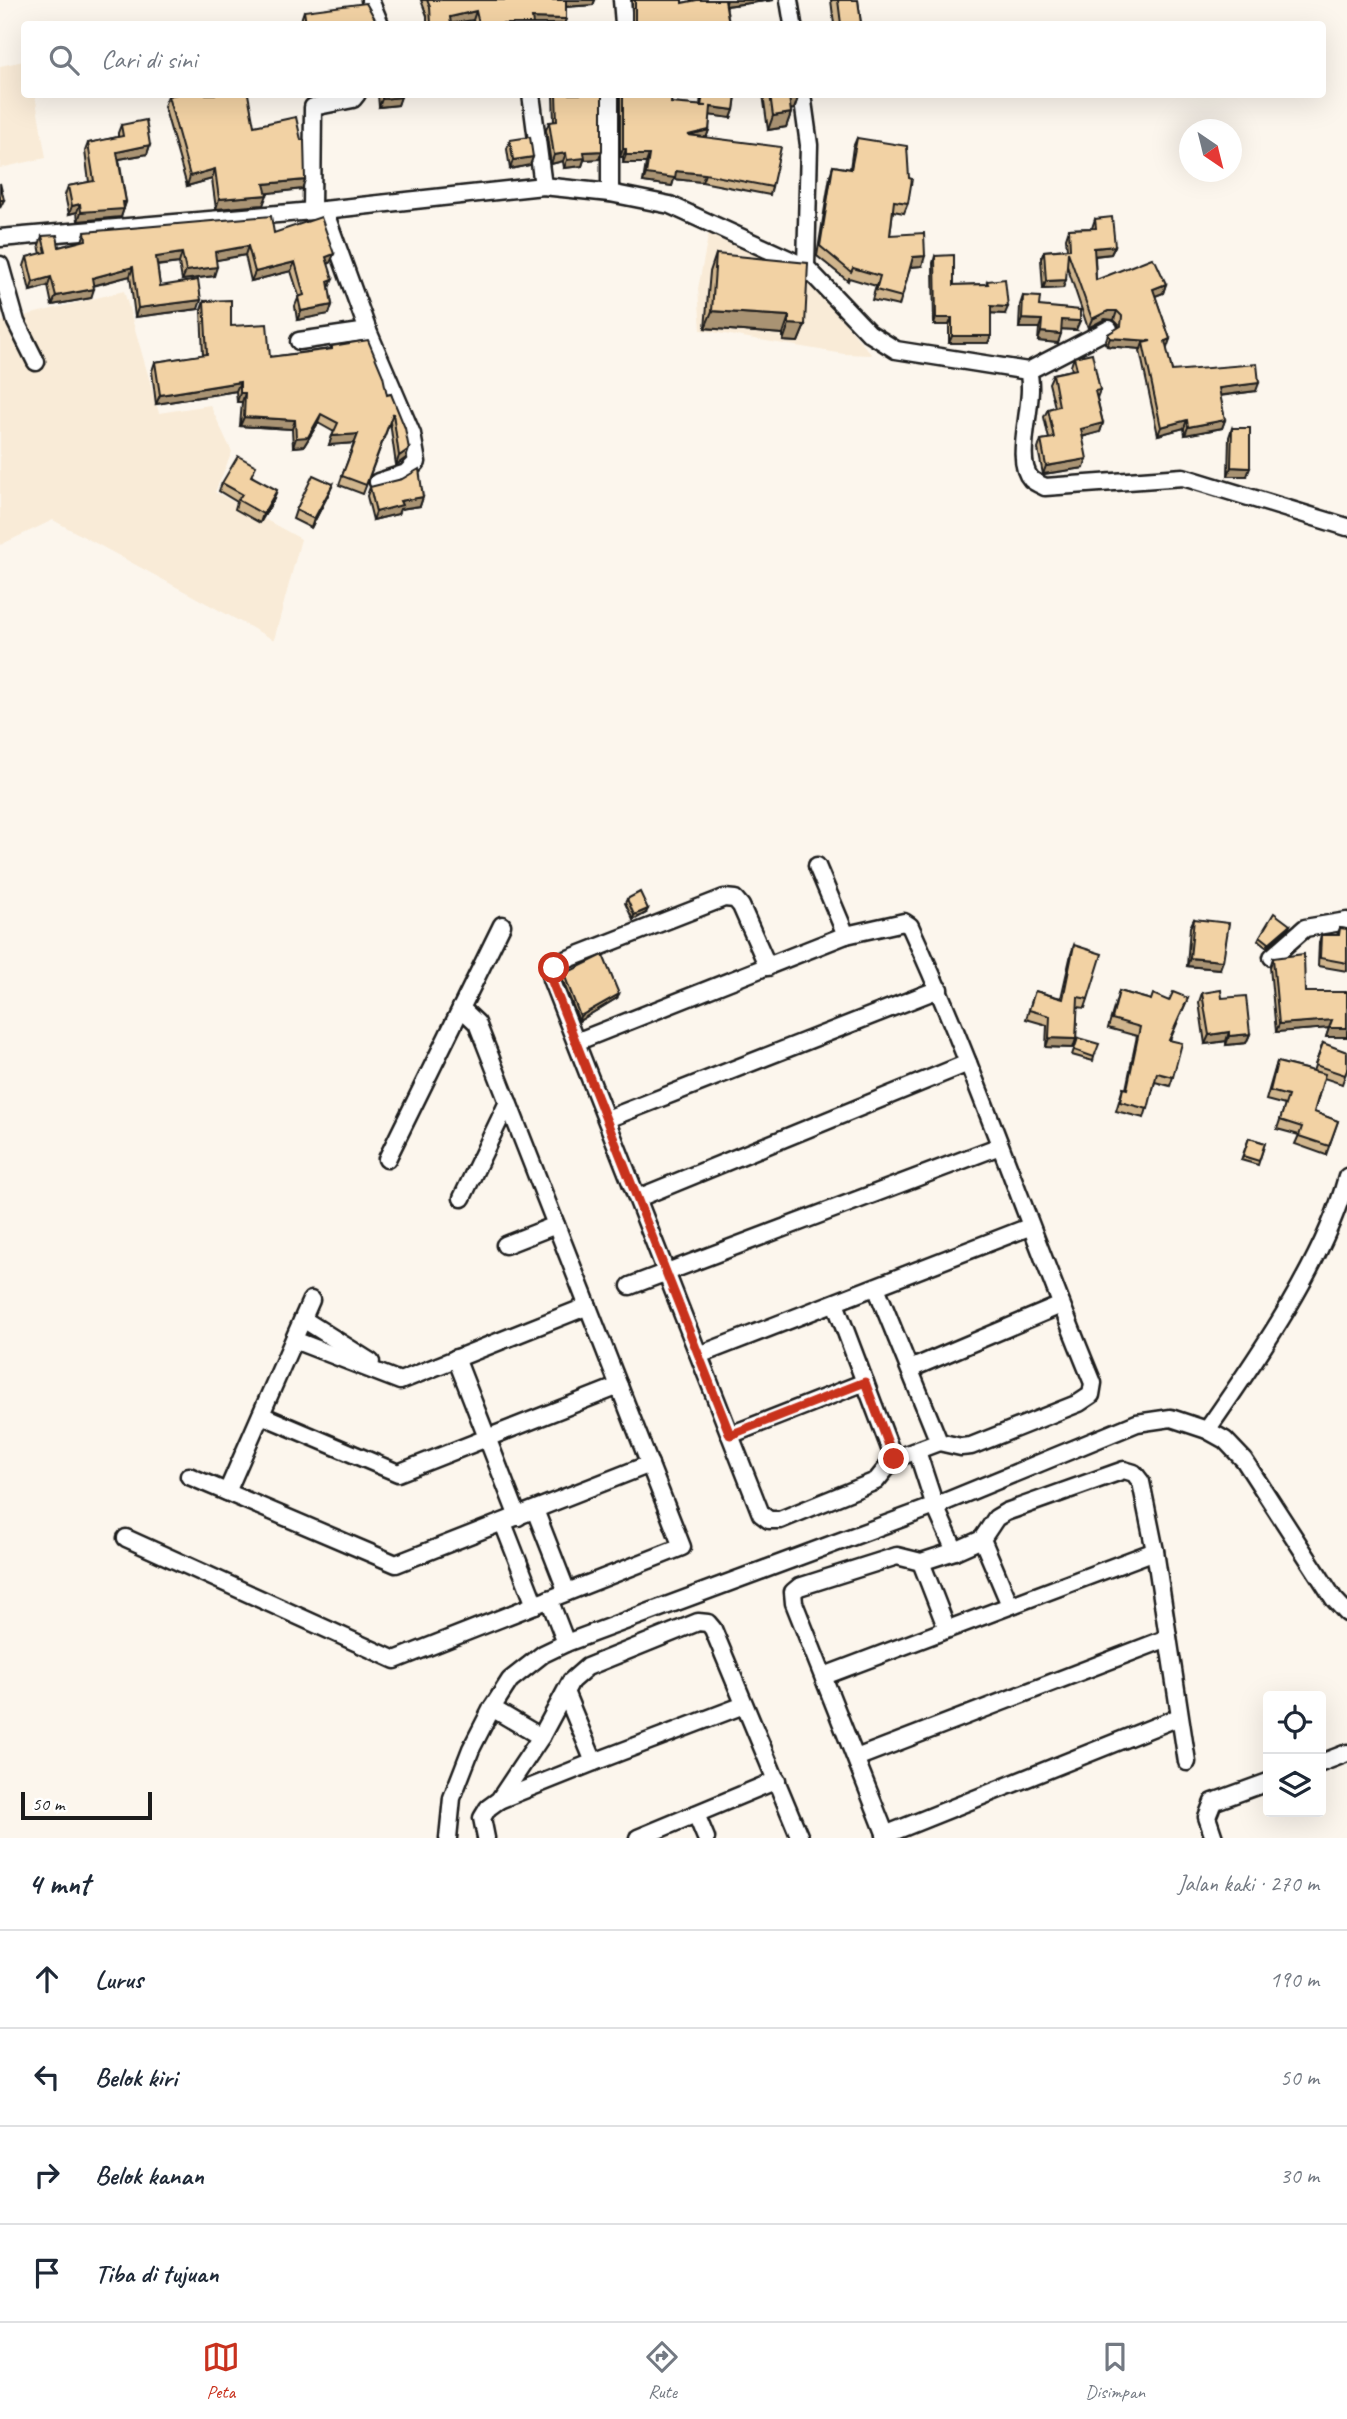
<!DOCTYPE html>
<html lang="id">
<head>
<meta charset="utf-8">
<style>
  body { margin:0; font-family:Caveat,sans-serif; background:#f6f6f7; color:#1f2937 }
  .controls { position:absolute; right:21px; bottom:21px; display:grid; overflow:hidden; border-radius:7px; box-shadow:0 7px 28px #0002 }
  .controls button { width:63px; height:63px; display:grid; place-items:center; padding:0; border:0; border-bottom:2px solid #e0e1e3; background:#fff; color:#1f2937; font:35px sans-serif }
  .compass { position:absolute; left:1179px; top:119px; width:63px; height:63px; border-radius:50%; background:#fff; box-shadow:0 7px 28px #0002; rotate:145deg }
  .scale { position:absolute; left:21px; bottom:18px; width:131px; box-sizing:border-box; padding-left:7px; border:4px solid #1c1c1c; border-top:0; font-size:19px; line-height:24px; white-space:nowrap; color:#1c1c1c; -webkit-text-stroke:5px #fff; paint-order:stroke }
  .stop { position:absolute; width:21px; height:21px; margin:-16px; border:5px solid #c8321e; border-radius:50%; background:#fff }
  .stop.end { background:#c8321e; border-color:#fff; box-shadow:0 2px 7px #0008 }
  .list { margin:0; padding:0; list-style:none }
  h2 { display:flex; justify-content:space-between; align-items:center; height:91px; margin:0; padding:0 28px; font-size:30px }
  h2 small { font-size:23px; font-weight:400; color:#747a83 }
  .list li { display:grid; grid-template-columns:46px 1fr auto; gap:21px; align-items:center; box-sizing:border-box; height:98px; padding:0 28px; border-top:2px solid #e0e1e3 }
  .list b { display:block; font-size:26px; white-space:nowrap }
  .list em { font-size:23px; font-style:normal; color:#747a83 }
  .icon { flex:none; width:38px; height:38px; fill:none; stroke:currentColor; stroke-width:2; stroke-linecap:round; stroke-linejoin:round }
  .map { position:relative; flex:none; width:1347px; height:1838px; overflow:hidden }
  .search { position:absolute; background:#fff; box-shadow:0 7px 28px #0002; left:21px; right:21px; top:21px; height:77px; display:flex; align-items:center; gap:18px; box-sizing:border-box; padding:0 24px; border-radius:7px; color:#747a83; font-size:26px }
  .sheet { height:483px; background:#fff }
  nav { display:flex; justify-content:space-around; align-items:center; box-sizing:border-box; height:98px; border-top:2px solid #e0e1e3; background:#fff; font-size:19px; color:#747a83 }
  nav a { display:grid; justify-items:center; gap:4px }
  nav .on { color:#c8321e }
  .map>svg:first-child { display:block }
  .built { fill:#f9ebd7 }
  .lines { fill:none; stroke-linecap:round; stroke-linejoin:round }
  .minor-casing { stroke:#1c1c1c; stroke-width:21 }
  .minor { stroke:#fff; stroke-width:16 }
  .wall { fill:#d0b58d; stroke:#1c1c1c; stroke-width:2 }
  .shaded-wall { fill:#a99373; stroke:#1c1c1c; stroke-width:2 }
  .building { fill:#f2d2a4; stroke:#1c1c1c; stroke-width:2 }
  .route { stroke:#c8321e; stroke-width:9 }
</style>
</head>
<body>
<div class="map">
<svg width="1347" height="1838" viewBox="0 0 1347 1838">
  <rect width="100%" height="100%" fill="#fcf6ed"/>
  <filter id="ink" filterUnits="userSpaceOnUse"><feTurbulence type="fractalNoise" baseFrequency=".0143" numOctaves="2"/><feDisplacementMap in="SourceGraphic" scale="14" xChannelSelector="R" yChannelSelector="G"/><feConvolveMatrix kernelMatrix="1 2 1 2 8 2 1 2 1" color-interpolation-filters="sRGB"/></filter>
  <g filter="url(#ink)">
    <g class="built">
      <path d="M24,61V94L35,95L46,158L0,168V66Z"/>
      <path d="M712,216L810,282L872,355L844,354L701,330L698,289Z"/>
      <path d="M124,291L159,413L210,405L232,452L215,492L301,539L274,640L53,520L0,545V322Z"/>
    </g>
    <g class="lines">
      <defs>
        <g id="minor">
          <path d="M370,0L380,24"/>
          <path d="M622,0L624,24"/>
          <path d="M789,0L793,24"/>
          <path d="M531,94L543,186"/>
          <path d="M802,94L809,145L806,267"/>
          <path d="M610,193V94"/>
          <path d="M324,210L368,331L412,434L417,462L406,473L378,482"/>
          <path d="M312,211L313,107L353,99L357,94"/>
          <path d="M0,238L324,210L543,186L610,193L670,205L806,267L869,333L896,350L1028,371C1037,400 1012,458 1031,479C1034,482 1041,485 1045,487L1183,477L1347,527"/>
          <path d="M0,265L16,322L36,362"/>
          <path d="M299,341L368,331"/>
          <path d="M1028,371L1109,329"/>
          <path d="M817,866L846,935"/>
          <path d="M1272,957L1305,928L1347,921"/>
          <path d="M576,1042L846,935L904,922L910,926C978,1075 1030,1231 1093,1383L1091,1395L1079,1403L971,1446L961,1447L939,1442L894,1459L876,1481L780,1520H769L761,1514L551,979L554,968L563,961L724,898L735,899L741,906L768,967"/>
          <path d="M607,1119L939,989"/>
          <path d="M387,1159L502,925"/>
          <path d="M462,1198L508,1102"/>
          <path d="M638,1198L968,1063"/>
          <path d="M505,1245L556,1225"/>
          <path d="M630,1286L1000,1146"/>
          <path d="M876,1287L939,1442"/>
          <path d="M835,1303L894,1459"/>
          <path d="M303,1319L371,1362"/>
          <path d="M294,1340L400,1381L588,1306"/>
          <path d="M699,1355L1029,1227"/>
          <path d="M456,1358L518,1517"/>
          <path d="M910,1369L1061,1305"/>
          <path d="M261,1415L398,1473L619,1386"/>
          <path d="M1207,1430C1258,1357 1324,1262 1347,1177"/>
          <path d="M730,1435L865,1382"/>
          <path d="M917,1451L935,1506L955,1551"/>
          <path d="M189,1476L396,1564L650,1464"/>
          <path d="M227,1492L311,1300"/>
          <path d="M535,1510L567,1592"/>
          <path d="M503,1523L535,1605"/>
          <path d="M126,1538L395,1660L682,1547L477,1023L461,1008"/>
          <path d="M982,1539L1010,1605"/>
          <path d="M921,1562L947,1629"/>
          <path d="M549,1599L566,1643"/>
          <path d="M824,1676L1155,1551"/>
          <path d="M566,1694L594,1762L744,1705"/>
          <path d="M492,1708L541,1737"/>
          <path d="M856,1758L1168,1638"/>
          <path d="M1321,1763L1347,1753"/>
          <path d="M499,1800L594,1762"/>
          <path d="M696,1814L706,1838"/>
          <path d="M885,1835L1179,1717"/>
          <path d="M448,1838L452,1798L471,1749L492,1708L510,1680L543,1654L566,1643L935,1506L1137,1423L1171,1418L1207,1430L1225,1440L1244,1460L1334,1599L1347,1613"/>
          <path d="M486,1838L482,1818L488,1808L499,1800L541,1737L571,1681L587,1667L698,1622L708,1623L713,1629L800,1838"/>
          <path d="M638,1838L777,1780"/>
          <path d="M887,1838L794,1603L793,1592L799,1587L897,1556L921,1562L955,1551L982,1539L996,1518L1006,1512L1124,1470L1134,1473L1141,1482L1155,1551L1187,1762"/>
          <path d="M1214,1838L1207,1817L1213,1802L1268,1782"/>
        </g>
      </defs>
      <use href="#minor" class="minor-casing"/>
      <use href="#minor" class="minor"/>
    </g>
    <g class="wall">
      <path d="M421,0H595L593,5L566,7V19L564,24H474L473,20L452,24H427V16Z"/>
      <path d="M632,0H682V3L697,0H774L726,6L729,24H632Z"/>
      <path d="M831,0H858L861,24H834Z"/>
      <path d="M304,11L378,24H301V20Z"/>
      <path d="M378,94H401L398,105L379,107Z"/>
      <path d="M553,94H602V151L599,159L584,160L582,166L564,168L563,161L551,164L546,130L549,122H554Z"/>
      <path d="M620,94H672L671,103L700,106L701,94H742L736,96L734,110L731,118L710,115L709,130L706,138L772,187L770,195L702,182L674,179L672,186L643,182L646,163H623V157H620Z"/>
      <path d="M763,94H799L794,109L790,110L791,113L786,127L768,130Z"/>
      <path d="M168,96L254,126L302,189L266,193L263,205L216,209L212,179L187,186L164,106Z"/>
      <path d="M121,125L150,145L147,154L119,159L126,202L121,217L78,221L77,212L69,214L65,195L68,186L89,182L85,151L88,143L118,137V133Z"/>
      <path d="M857,138L908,203L904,213L893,211L890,235L922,266L910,267L899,306L872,300L876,286L849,278L848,281L817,256L830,176L833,166L850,169L853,147Z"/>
      <path d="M510,140L533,157L530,165L510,169L507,149Z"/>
      <path d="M1095,219L1115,246L1111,254L1095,256L1096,280L1166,284L1163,293L1155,296L1170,339L1166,348L1172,371L1256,391L1220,396L1225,420L1222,428L1185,435L1184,428L1158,435L1140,351L1141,349L1107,346L1105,343L1108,334L1118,328L1119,325L1114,320L1105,319L1088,328L1067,266L1063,288L1043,289L1041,259L1044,251L1067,249L1066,238L1069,229L1092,228Z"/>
      <path d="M85,232L274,233L330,263L328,264L329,288L332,305L329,314L297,320L295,306L299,296L291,271L251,281L245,255L216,260L214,276L182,280L179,263L157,266L160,286L198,309L135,317L130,276L93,286L91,298L52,305L48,286L30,291L24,266L27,257L41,254L39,245L42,236L59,247L82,241Z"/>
      <path d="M716,254L805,325L798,342L783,341V334L705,328L710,272Z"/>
      <path d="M935,256L954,285L986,284L987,281L1005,314L991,313V336L988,343H949V325H934L933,263Z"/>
      <path d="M1023,296L1039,306L1076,330L1061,329L1058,343L1038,341L1039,328H1019L1020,305Z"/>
      <path d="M204,301L231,326L270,357L330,349L332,346L387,395L391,394L406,458L396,465L390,422L363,494L339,485L354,443L329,445L334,432L318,423L304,446L293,447L292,429L240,426L242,402H237L236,391L156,404L152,371L155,362L203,355L201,310Z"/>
      <path d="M1074,357L1100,390L1097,398L1103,423L1100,432L1082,437L1084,468L1043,474L1038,449L1041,440L1049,439L1044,417L1048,409L1055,407L1049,383L1053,374L1072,370L1071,366Z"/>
      <path d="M1232,428L1247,476H1228L1229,437Z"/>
      <path d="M252,476L274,499L260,523L235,509L237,502L219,491L222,483Z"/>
      <path d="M333,484L329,493L311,528L293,519L296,510Z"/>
      <path d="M370,487L423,497L420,506L400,509L398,514L373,520L367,496Z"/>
      <path d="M627,899L646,913L633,920L625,903Z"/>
      <path d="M1194,919L1220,969L1187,966L1190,927Z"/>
      <path d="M1290,925L1288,929L1267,947L1258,940L1260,936Z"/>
      <path d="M1340,928L1347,929V971L1318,966L1319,943L1321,935H1337Z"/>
      <path d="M1074,945L1088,999L1085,1008L1077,1007L1076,1039L1073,1048L1046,1047L1047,1025L1026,1019L1035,991L1061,998L1071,954Z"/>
      <path d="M1273,958L1305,992H1347L1326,1037L1329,1028L1276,1032L1270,967Z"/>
      <path d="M564,974L617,998L579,1021L562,979Z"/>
      <path d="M1119,991L1151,1000L1169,1001L1188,998L1170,1040L1173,1077L1170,1086L1155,1082L1144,1118L1116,1111L1123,1088L1126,1089L1137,1036L1108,1028Z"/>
      <path d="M1202,993L1222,998L1250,1034L1246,1043L1226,1045V1041L1205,1044L1199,1002Z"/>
      <path d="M1078,1038L1094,1057L1093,1061L1072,1055Z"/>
      <path d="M1323,1043L1347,1070L1342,1084L1324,1078L1314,1112L1338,1121L1326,1155L1295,1144L1299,1135L1277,1129L1285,1105L1266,1100L1277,1062L1313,1071Z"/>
      <path d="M1249,1138L1265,1143L1258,1165L1241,1160Z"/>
    </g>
    <g class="shaded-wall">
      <path d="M566,0H595L593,5L563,7Z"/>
      <path d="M727,0H774L725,6Z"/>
      <path d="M476,11L473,20L448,24L450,17Z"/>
      <path d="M532,18L566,19L564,24H529Z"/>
      <path d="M799,95L794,109L784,110L789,96Z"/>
      <path d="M401,97L398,105L379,107L382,99Z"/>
      <path d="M711,107L734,110L731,118L708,115Z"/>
      <path d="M791,113L786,127L768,130L773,116Z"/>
      <path d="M709,130L706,138L688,135Z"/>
      <path d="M150,145L147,154L114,160L117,152Z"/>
      <path d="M623,149H626L623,157H620Z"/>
      <path d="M602,151L599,159L584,160L582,166L564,168L567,160L584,152Z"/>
      <path d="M566,153L563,161L551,164L554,155Z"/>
      <path d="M626,155H649L646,163H623Z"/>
      <path d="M533,157L530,165L510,169L513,160Z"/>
      <path d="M215,169L212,179L187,186L190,176Z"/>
      <path d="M676,171L705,174L702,182L674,179L672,186L643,182L646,174Z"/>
      <path d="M305,180L302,189L261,194L264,184Z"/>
      <path d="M267,195L263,205L216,209L219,199Z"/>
      <path d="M0,200H4L0,208Z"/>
      <path d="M126,202L121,217L78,221L81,212Z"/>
      <path d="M80,204L77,212L69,214L72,206Z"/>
      <path d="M248,246L245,255L212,261L215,252Z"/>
      <path d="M1115,246L1111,254L1091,256L1094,248Z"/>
      <path d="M182,253L179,263L152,266L156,257Z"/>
      <path d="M334,254L330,263L323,266L326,257Z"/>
      <path d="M925,256L922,266L909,267L913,257Z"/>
      <path d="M295,262L291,271L251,281L255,272Z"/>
      <path d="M133,267L130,276L88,287L92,278Z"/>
      <path d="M217,267L214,276L182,280L186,271Z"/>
      <path d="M51,277L48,286L30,291L33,282Z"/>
      <path d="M333,279L329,288L328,281Z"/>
      <path d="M1066,280L1063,288L1043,289L1046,281Z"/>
      <path d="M1166,284L1163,293L1150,298L1153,289Z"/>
      <path d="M94,289L91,298L52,305L56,296Z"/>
      <path d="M201,300L198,309L135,317L138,308Z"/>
      <path d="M332,305L329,314L297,320L301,311Z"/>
      <path d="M991,306L1008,307L1005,314L988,313Z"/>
      <path d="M712,311L789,316L783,334L705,328Z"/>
      <path d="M1108,311H1117L1114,320L1105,319L1088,328L1092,319Z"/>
      <path d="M936,318H952L949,325H934Z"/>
      <path d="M1022,319L1042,320L1039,328H1019Z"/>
      <path d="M1062,320L1080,321L1076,330L1059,329Z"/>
      <path d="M789,324L805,325L798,342L783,341Z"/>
      <path d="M1041,332L1061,334L1058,343L1038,341Z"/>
      <path d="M952,336H991L988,343H949Z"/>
      <path d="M1110,338L1151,341L1143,343L1141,349L1107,346Z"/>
      <path d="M1170,339L1167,348L1162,350L1165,341Z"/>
      <path d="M240,382L236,391L156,404L160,395Z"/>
      <path d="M1259,383L1256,391L1216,396L1219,388Z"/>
      <path d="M240,393H245L242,402H237Z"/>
      <path d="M321,414L318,423L304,446L293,447L296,438Z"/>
      <path d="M244,417L295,420L292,429L240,426Z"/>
      <path d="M1187,420L1184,428L1158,435L1161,427Z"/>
      <path d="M1225,420L1222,428L1185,435L1188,427Z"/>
      <path d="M1103,423L1100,432L1077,438L1081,429Z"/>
      <path d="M358,434L355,443L329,445L332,436Z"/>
      <path d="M409,449L406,458L396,465L399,456Z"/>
      <path d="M1087,459L1084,468L1043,474L1046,466Z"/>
      <path d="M1231,467L1250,468L1247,476H1228Z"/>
      <path d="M333,484L329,493L311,528L314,519Z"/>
      <path d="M277,490L274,499L260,523L263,514Z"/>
      <path d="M423,497L420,506L400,509L398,514L373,520L376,512L400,501Z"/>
      <path d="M648,909L646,913L633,920L634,915Z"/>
      <path d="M1290,925L1288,929L1267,947L1269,943Z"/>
      <path d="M1190,958L1223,961L1220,969L1187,966Z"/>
      <path d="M619,994L617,998L579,1021L580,1016Z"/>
      <path d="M1332,1020L1347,1028V1037H1326L1329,1028L1276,1032L1279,1024Z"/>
      <path d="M1229,1032L1226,1041L1205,1044L1209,1035Z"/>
      <path d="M1250,1034L1246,1043L1226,1045L1229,1036Z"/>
      <path d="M1049,1038L1076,1039L1073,1048L1046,1047Z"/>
    </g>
    <g class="building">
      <path d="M427,0H566V19L532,18L533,24H479L476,11L450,17L451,24H431L430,7Z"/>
      <path d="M635,0H682V3L697,0H725L729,24H635Z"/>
      <path d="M838,0H858L861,24H841Z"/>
      <path d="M366,3L378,24H306L304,11Z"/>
      <path d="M177,94H248L254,126L296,117L301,140H304L305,180L264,184L267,195L219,199L215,169L190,176L168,96Z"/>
      <path d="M382,94H401V97L382,99Z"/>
      <path d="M556,94H602V151L584,152L585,158L567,160L566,153L554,155L549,122L557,121Z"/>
      <path d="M623,94H672L671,103L706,106H701L703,94H736L734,110L711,107L709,130L688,135L781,147L772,187L705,174L676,171L675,178L646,174L649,155H626V149H623Z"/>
      <path d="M770,94H799V95L789,96L791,113L773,116Z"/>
      <path d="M146,120L150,145L117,152L126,202H123L124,209L81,212L80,204L72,206L68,186L94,181L88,143L123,136L121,125Z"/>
      <path d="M530,137L533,157L513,160L510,140Z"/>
      <path d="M857,138L907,146L909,178L912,179L908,203L894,201L890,235L924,233L925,256L913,257L902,297L876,290L880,276L853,268L851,272L820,246L833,166L851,169Z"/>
      <path d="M0,183L4,200H0Z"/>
      <path d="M271,216L274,233L321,217L334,254L326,257L333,279L328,281L332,305L301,311L298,297L304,295L295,262L255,272L248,246L215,252L217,267L186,271L182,253L156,257L160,286L198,280L201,300L138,308L133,267L92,278L94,289L56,296L51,277L33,282L27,257L46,252L42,236L57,235L59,247L86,240L85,232Z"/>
      <path d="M1112,217L1115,246L1094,248L1096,280L1152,258L1156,262L1166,284L1153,289L1170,339L1165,341L1172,371L1257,364L1259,383L1219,388L1225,420L1188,427L1187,420L1161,427L1143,343L1151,341L1110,338L1108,334L1121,326L1122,316L1117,311H1108L1092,319L1068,252L1066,280L1046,281L1044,251L1070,249L1069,229L1096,228L1095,219Z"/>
      <path d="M716,254L808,263L805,325L789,324V316L712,311Z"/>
      <path d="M954,255V285L988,284L987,281L1005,279L1008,307L991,306V336H952V318H936L935,256Z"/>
      <path d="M1023,296L1040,297L1039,306L1080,310V321L1062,320L1061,334L1041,332L1042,320L1022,319Z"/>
      <path d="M231,300V326L267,324L270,357L332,349V346L368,340L383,376L387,395L391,394L405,428L409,449L399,456L393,413L366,485L342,476L358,434L332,436L338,423L321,414L308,437L296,438L295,420L244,417L245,393H240V382L160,395L155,362L207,354L204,301Z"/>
      <path d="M1092,353L1100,390L1095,391L1103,423L1081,429L1087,459L1046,466L1041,440L1054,438L1048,409L1059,406L1053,374L1077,369L1074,357Z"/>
      <path d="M1232,428H1250V468L1231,467Z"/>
      <path d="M238,456L256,466L251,476L277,490L263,514L238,500L242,494L222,483Z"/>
      <path d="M419,469L423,497L400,501L402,505L376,512L370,487L402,479Z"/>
      <path d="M313,475L333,484L314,519L296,510Z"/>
      <path d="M640,892L648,909L634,915L627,899Z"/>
      <path d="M1274,913L1290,925L1269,943L1260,936Z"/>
      <path d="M1194,919L1229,923L1223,961L1190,958Z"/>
      <path d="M1340,928L1347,929V963L1320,958L1321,935H1339Z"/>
      <path d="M1074,945L1102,954L1088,999L1078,997L1076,1039L1049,1038L1050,1016L1029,1010L1035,991L1063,999Z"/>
      <path d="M1304,954L1305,992H1347V1028H1329L1332,1020L1279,1024L1273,958Z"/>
      <path d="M603,955L619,994L580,1016L564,974Z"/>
      <path d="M1221,990L1222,998L1246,996L1250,1034L1229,1036V1032L1209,1035L1202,993Z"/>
      <path d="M1119,991L1151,1000L1153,994L1169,1001L1173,992L1188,998L1169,1040L1182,1043L1173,1077L1157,1073L1148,1109L1120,1102L1123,1088L1127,1089L1140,1027L1112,1019Z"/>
      <path d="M1078,1038L1099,1044L1094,1057L1074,1050Z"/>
      <path d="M1323,1043L1347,1052V1070L1345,1075L1315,1065Z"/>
      <path d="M1277,1062L1325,1074L1314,1112L1338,1121L1329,1146L1299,1136L1302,1127L1280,1120L1288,1096L1270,1091Z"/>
      <path d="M1249,1138L1265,1143L1259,1161L1243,1156Z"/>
    </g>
  </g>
  <g class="lines" filter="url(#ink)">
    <path class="route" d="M554,968L551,979L730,1435L865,1382L894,1459"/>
  </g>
</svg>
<div class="controls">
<button><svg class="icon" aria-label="locate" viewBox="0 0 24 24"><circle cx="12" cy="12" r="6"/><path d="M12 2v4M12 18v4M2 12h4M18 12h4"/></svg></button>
<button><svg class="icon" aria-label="layers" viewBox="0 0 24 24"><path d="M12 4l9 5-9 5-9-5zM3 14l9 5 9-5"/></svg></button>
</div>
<svg class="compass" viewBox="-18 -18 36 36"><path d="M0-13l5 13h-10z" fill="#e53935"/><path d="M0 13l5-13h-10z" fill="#747a83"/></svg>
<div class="scale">50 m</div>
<div class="stop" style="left:554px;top:968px"></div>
<div class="stop end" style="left:894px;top:1459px"></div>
<div class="search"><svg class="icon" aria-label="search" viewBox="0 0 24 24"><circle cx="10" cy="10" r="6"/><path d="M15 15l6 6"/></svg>Cari di sini</div>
</div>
<section class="sheet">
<h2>4 mnt<small>Jalan kaki · 270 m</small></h2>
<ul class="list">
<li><svg class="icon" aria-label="ahead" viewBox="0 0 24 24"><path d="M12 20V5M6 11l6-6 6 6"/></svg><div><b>Lurus</b></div><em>190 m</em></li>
<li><svg class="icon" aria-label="left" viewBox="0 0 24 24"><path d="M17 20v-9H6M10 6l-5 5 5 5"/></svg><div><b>Belok kiri</b></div><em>50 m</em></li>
<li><svg class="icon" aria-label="right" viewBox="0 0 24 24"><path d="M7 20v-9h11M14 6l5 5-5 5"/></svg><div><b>Belok kanan</b></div><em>30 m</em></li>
<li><svg class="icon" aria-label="arrive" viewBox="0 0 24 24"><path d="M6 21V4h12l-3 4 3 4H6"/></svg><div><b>Tiba di tujuan</b></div></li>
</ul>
</section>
<nav>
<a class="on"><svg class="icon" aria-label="map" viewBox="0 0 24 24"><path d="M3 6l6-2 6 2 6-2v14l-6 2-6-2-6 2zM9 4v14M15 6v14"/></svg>Peta</a>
<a><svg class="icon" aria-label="directions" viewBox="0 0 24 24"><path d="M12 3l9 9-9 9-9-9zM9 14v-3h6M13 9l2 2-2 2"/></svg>Rute</a>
<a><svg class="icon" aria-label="saved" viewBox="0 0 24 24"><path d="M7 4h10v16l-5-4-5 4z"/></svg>Disimpan</a>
</nav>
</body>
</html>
